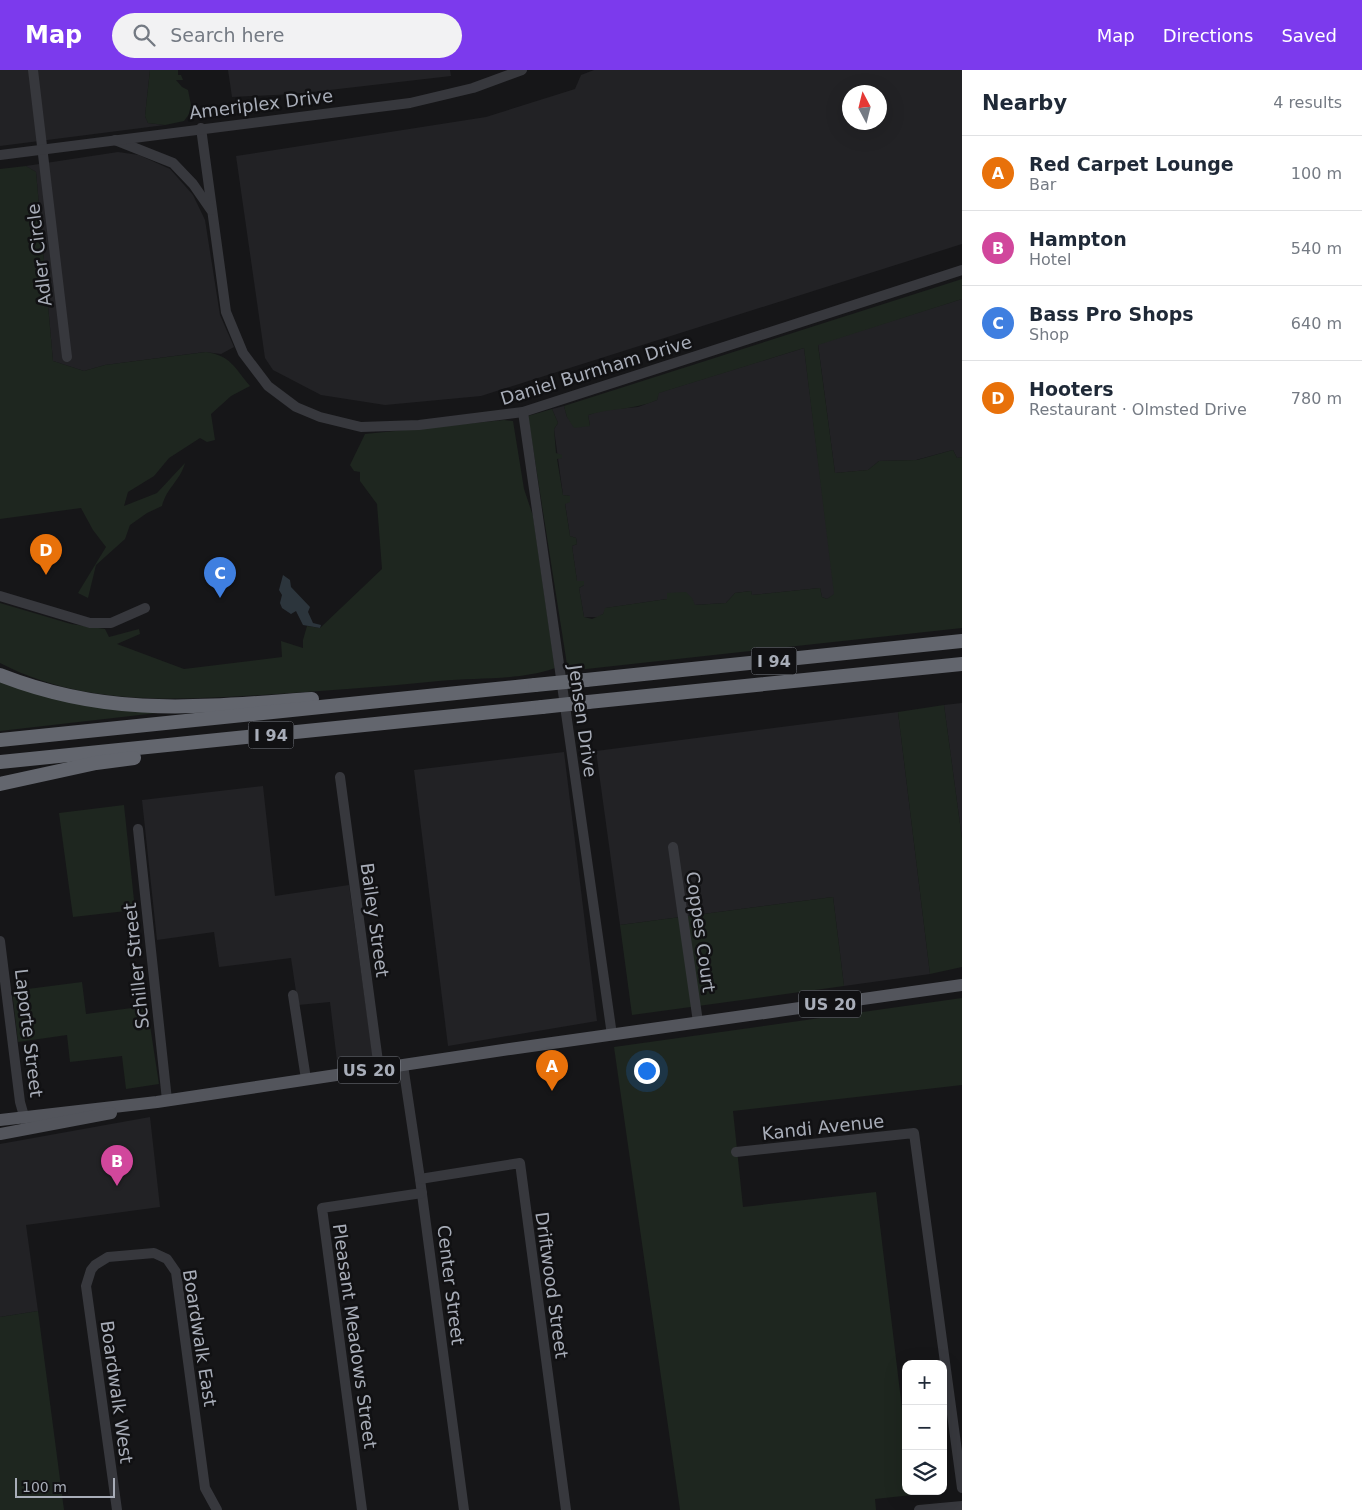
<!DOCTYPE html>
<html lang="en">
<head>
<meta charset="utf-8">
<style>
  body { margin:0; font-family:"DejaVu Sans",sans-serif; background:#f2f2f3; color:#1f2937 }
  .controls { position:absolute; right:15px; bottom:15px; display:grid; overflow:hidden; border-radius:10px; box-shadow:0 5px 20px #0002 }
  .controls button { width:45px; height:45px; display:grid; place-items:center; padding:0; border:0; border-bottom:1px solid #e0e1e3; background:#fff; color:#1f2937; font:25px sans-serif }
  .compass { position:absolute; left:842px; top:15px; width:45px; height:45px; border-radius:50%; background:#fff; box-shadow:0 5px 20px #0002; rotate:353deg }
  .scale { position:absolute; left:15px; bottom:12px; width:100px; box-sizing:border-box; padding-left:5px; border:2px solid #a8adb8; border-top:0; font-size:14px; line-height:18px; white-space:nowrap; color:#a8adb8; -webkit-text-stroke:4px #111113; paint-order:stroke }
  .you { position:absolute; left:646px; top:1000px; width:18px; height:18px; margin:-12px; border:4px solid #fff; border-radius:50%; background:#1a73e8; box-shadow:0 0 0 8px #1a73e833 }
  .badge { display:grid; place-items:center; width:32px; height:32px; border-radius:50%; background:#7c3aed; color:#fff; font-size:16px; font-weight:700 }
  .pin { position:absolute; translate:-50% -41px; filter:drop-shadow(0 1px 2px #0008) }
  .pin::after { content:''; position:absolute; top:26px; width:18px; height:15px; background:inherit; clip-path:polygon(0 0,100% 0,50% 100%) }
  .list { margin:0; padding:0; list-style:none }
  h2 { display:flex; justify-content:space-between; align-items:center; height:65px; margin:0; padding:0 20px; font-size:21px }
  h2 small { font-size:16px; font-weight:400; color:#747a83 }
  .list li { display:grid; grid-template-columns:32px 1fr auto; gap:15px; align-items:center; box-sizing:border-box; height:75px; padding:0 20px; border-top:1px solid #e0e1e3 }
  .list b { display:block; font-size:19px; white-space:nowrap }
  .list p { margin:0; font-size:16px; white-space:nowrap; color:#747a83 }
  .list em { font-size:16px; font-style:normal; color:#747a83 }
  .icon { flex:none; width:28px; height:28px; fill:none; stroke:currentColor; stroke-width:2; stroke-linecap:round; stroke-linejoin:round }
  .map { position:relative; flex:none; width:962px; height:1440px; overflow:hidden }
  header { display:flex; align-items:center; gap:30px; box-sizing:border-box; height:70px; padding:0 25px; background:#7c3aed; color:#fff }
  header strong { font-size:24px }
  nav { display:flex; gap:28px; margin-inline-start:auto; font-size:18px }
  .search { width:350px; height:45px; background:#f2f2f3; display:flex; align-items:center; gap:12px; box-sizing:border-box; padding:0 18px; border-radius:28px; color:#747a83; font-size:19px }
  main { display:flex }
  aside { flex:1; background:#fff }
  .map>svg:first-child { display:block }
  .built { fill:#222225; fill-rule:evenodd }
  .green { fill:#1e261f }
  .water { fill:#2c353c }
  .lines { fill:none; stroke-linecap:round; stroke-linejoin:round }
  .minor { stroke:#37383d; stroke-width:10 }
  .major { stroke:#53555c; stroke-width:12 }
  .highway { stroke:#63666e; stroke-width:14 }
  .highway-bridge { stroke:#63666e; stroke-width:14 }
  .labels { text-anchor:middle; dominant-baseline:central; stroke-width:5; stroke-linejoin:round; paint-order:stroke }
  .shield { fill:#111113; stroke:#7b7e86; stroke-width:1 }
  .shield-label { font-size:16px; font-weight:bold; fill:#a8adb8 }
  .street-label { font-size:18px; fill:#a8adb8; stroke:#111113 }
</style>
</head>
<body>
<header>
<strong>Map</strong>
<div class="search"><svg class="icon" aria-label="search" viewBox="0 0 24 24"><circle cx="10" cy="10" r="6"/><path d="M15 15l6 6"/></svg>Search here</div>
<nav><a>Map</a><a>Directions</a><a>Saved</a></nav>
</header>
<main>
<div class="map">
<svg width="962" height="1440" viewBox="0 0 962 1440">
  <rect width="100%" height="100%" fill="#161618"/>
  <g class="built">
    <path d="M0,0H150L145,46L148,53L165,55L0,76Z"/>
    <path d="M228,0H450L451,6L295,24L232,27Z"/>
    <path d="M594,0H962V174L481,326L385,335L321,325L273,300L265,288L236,86L486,47L575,19L581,5ZM849,22H879V52H849Z"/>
    <path d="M118,82L139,85L170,99L193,125L205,150L220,245L234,277L221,284L205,282L105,295L84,301L53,291L36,102L26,96Z"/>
    <path d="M962,229V387L957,388L953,380L916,390L879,391L868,400L835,403L818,274Z"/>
    <path d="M804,278L835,524L827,529L822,527L820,518L752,525L751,521L735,523L726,533L694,535L667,523V529L606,538L603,544L599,547H584L579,518L584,515L583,511H577L572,476L577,474L576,468L570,466L565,433L570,426L563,425L554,359L558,353L552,339L564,336L567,347L590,356L588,345L604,340L638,337L657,330L658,323Z"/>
    <path d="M962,633V769L944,635Z"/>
    <path d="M898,642L930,904L844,916L833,827L620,855L596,681Z"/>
    <path d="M564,682L597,951L448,976L414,700Z"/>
    <path d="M263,716L275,826L349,815L373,987L337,991L330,932L298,935L291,888L219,897L214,862L157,870L142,730Z"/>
    <path d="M150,1047L160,1137L26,1155L38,1241L0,1247V1074Z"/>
  </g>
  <g class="green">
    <path d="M150,0H178V5H181L183,10H176L182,17L188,20L192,40L184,51L165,55L148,53L145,46Z"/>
    <path d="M26,96L36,102L53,291L84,301L105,295L206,282C231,286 234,297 250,316L231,326L211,344L215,370L207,372L200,368L169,388L154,406L128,422L124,436L157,423L185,393C180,411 167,417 162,436L147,443L130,455L125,469L96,495L88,528L78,523L106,477L93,460L81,438L0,449V99Z"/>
    <path d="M962,209V229L818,275L835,403L868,400L879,391L917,390L953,380L957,388L962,387V558L568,601L528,346L552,339L558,353L554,359L556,383L562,385V388L557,389L563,425L570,426V432L565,434L570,466L576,468L577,474L572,476L577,511H584V515L579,518L584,547L592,549L603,544L605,538L667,529V523L686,522L692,528L695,535L726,533L735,523L751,521L752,525L820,518L822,527L827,529L834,524L804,278L659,323L657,330C635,340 611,338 588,345L590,356L574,358L567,347L564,336Z"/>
    <path d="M504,350L513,351L524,419L533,446L555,598C519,611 477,607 439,611C380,617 321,621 262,625C173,630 82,636 0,593V533L71,554L105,559L109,567L139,559L140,564L117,574L184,599L282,587L281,571L303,578V570L307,556L320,558L382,499L377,434L360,411V402L354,401L350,395L365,364Z"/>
    <path d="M0,609L155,642L157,643L0,661Z"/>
    <path d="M944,635L962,769V897L930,904L898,642Z"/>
    <path d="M124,735L135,840L73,847L59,743Z"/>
    <path d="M833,827L844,916L632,945L620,855Z"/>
    <path d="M82,912L86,944L147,936L159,1014L126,1019L122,986L70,992L67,965L18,972L12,921Z"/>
    <path d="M962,928V1015L733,1041L743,1137L876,1122L906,1372V1421H912V1425L875,1429L876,1440H680L614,977Z"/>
    <path d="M38,1241L64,1440H0V1247Z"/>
  </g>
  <path class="water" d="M283,505L290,510L291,517L310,537L308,542L313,553L321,555L320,558L303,555L296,541L291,544L282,538L280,533L282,525L279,520Z"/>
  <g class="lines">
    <g class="minor">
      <path d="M33,0L67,287"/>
      <path d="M201,58L226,242L243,283L268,316L296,337L320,347L361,357L419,355L523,342L962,200"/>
      <path d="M115,70L173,93L193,114L211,140"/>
      <path d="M0,85L410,33L473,18L522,0"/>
      <path d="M523,342L612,965"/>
      <path d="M0,526L90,553H111L145,538"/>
      <path d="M340,707L379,999"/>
      <path d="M138,759L167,1030"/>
      <path d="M673,777L698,952"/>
      <path d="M0,871L20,1032L26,1053"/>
      <path d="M293,925L306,1009"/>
      <path d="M403,995L420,1109L464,1440"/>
      <path d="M736,1082L914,1063L962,1418"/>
      <path d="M420,1109L520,1093L566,1440"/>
      <path d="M117,1440L86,1216L91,1200L95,1195L108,1187L154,1183L167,1189L176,1202L205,1418L217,1440"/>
      <path d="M362,1440L322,1138L422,1123"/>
      <path d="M919,1440L962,1436"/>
    </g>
    <g class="major">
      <path d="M0,1050L157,1032L510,979L962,915"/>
      <path d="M0,1064L111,1043"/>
    </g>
    <g class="highway">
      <path d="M0,605C110,648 198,637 312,629"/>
      <path d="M586,610L962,571"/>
      <path d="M588,632L962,594"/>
      <path d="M0,670L535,615"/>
      <path d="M0,692L542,637"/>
      <path d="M0,714L96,693L134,688"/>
    </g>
    <g class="highway-bridge">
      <path d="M535,615L586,610"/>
      <path d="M542,637L588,632"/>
    </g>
  </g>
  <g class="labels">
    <g class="shield">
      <rect x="751.5" y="577.5" width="45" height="27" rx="4"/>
      <rect x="248.5" y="651.5" width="45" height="27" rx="4"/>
      <rect x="799" y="920.5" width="62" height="27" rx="4"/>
      <rect x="338" y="986.5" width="62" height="27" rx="4"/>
    </g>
    <g class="shield-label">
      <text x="774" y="591">I 94</text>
      <text x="271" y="665">I 94</text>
      <text x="830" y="934">US 20</text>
      <text x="369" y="1000">US 20</text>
    </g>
    <g class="street-label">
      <text transform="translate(261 34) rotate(-7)">Ameriplex Drive</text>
      <text transform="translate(39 185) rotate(-97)">Adler Circle</text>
      <text transform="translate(596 300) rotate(-17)">Daniel Burnham Drive</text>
      <text transform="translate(583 651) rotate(82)">Jensen Drive</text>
      <text transform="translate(375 850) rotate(82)">Bailey Street</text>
      <text transform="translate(701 862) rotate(82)">Coppes Court</text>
      <text transform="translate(136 896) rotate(-96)">Schiller Street</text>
      <text transform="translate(29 963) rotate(83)">Laporte Street</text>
      <text transform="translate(823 1057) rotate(-6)">Kandi Avenue</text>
      <text transform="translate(451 1215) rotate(83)">Center Street</text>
      <text transform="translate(552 1215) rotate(82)">Driftwood Street</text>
      <text transform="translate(355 1266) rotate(82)">Pleasant Meadows Street</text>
      <text transform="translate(200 1268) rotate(81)">Boardwalk East</text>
      <text transform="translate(117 1322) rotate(82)">Boardwalk West</text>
    </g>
  </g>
</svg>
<div class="controls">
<button>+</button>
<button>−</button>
<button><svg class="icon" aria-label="layers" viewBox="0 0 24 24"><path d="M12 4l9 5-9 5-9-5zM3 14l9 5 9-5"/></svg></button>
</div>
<svg class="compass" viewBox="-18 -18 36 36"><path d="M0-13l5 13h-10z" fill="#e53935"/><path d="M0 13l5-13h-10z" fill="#747a83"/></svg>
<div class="scale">100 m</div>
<div class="you"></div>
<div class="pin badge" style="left:552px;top:1021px;background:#e8710a">A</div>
<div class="pin badge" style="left:117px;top:1116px;background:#d1479c">B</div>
<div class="pin badge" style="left:220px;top:528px;background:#3f7fe0">C</div>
<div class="pin badge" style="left:46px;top:505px;background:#e8710a">D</div>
</div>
<aside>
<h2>Nearby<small>4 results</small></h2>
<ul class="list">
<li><span class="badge" style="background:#e8710a">A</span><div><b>Red Carpet Lounge</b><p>Bar</p></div><em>100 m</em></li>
<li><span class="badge" style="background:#d1479c">B</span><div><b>Hampton</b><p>Hotel</p></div><em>540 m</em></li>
<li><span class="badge" style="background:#3f7fe0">C</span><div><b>Bass Pro Shops</b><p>Shop</p></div><em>640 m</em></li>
<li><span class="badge" style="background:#e8710a">D</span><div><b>Hooters</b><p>Restaurant · Olmsted Drive</p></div><em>780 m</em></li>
</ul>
</aside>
</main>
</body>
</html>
